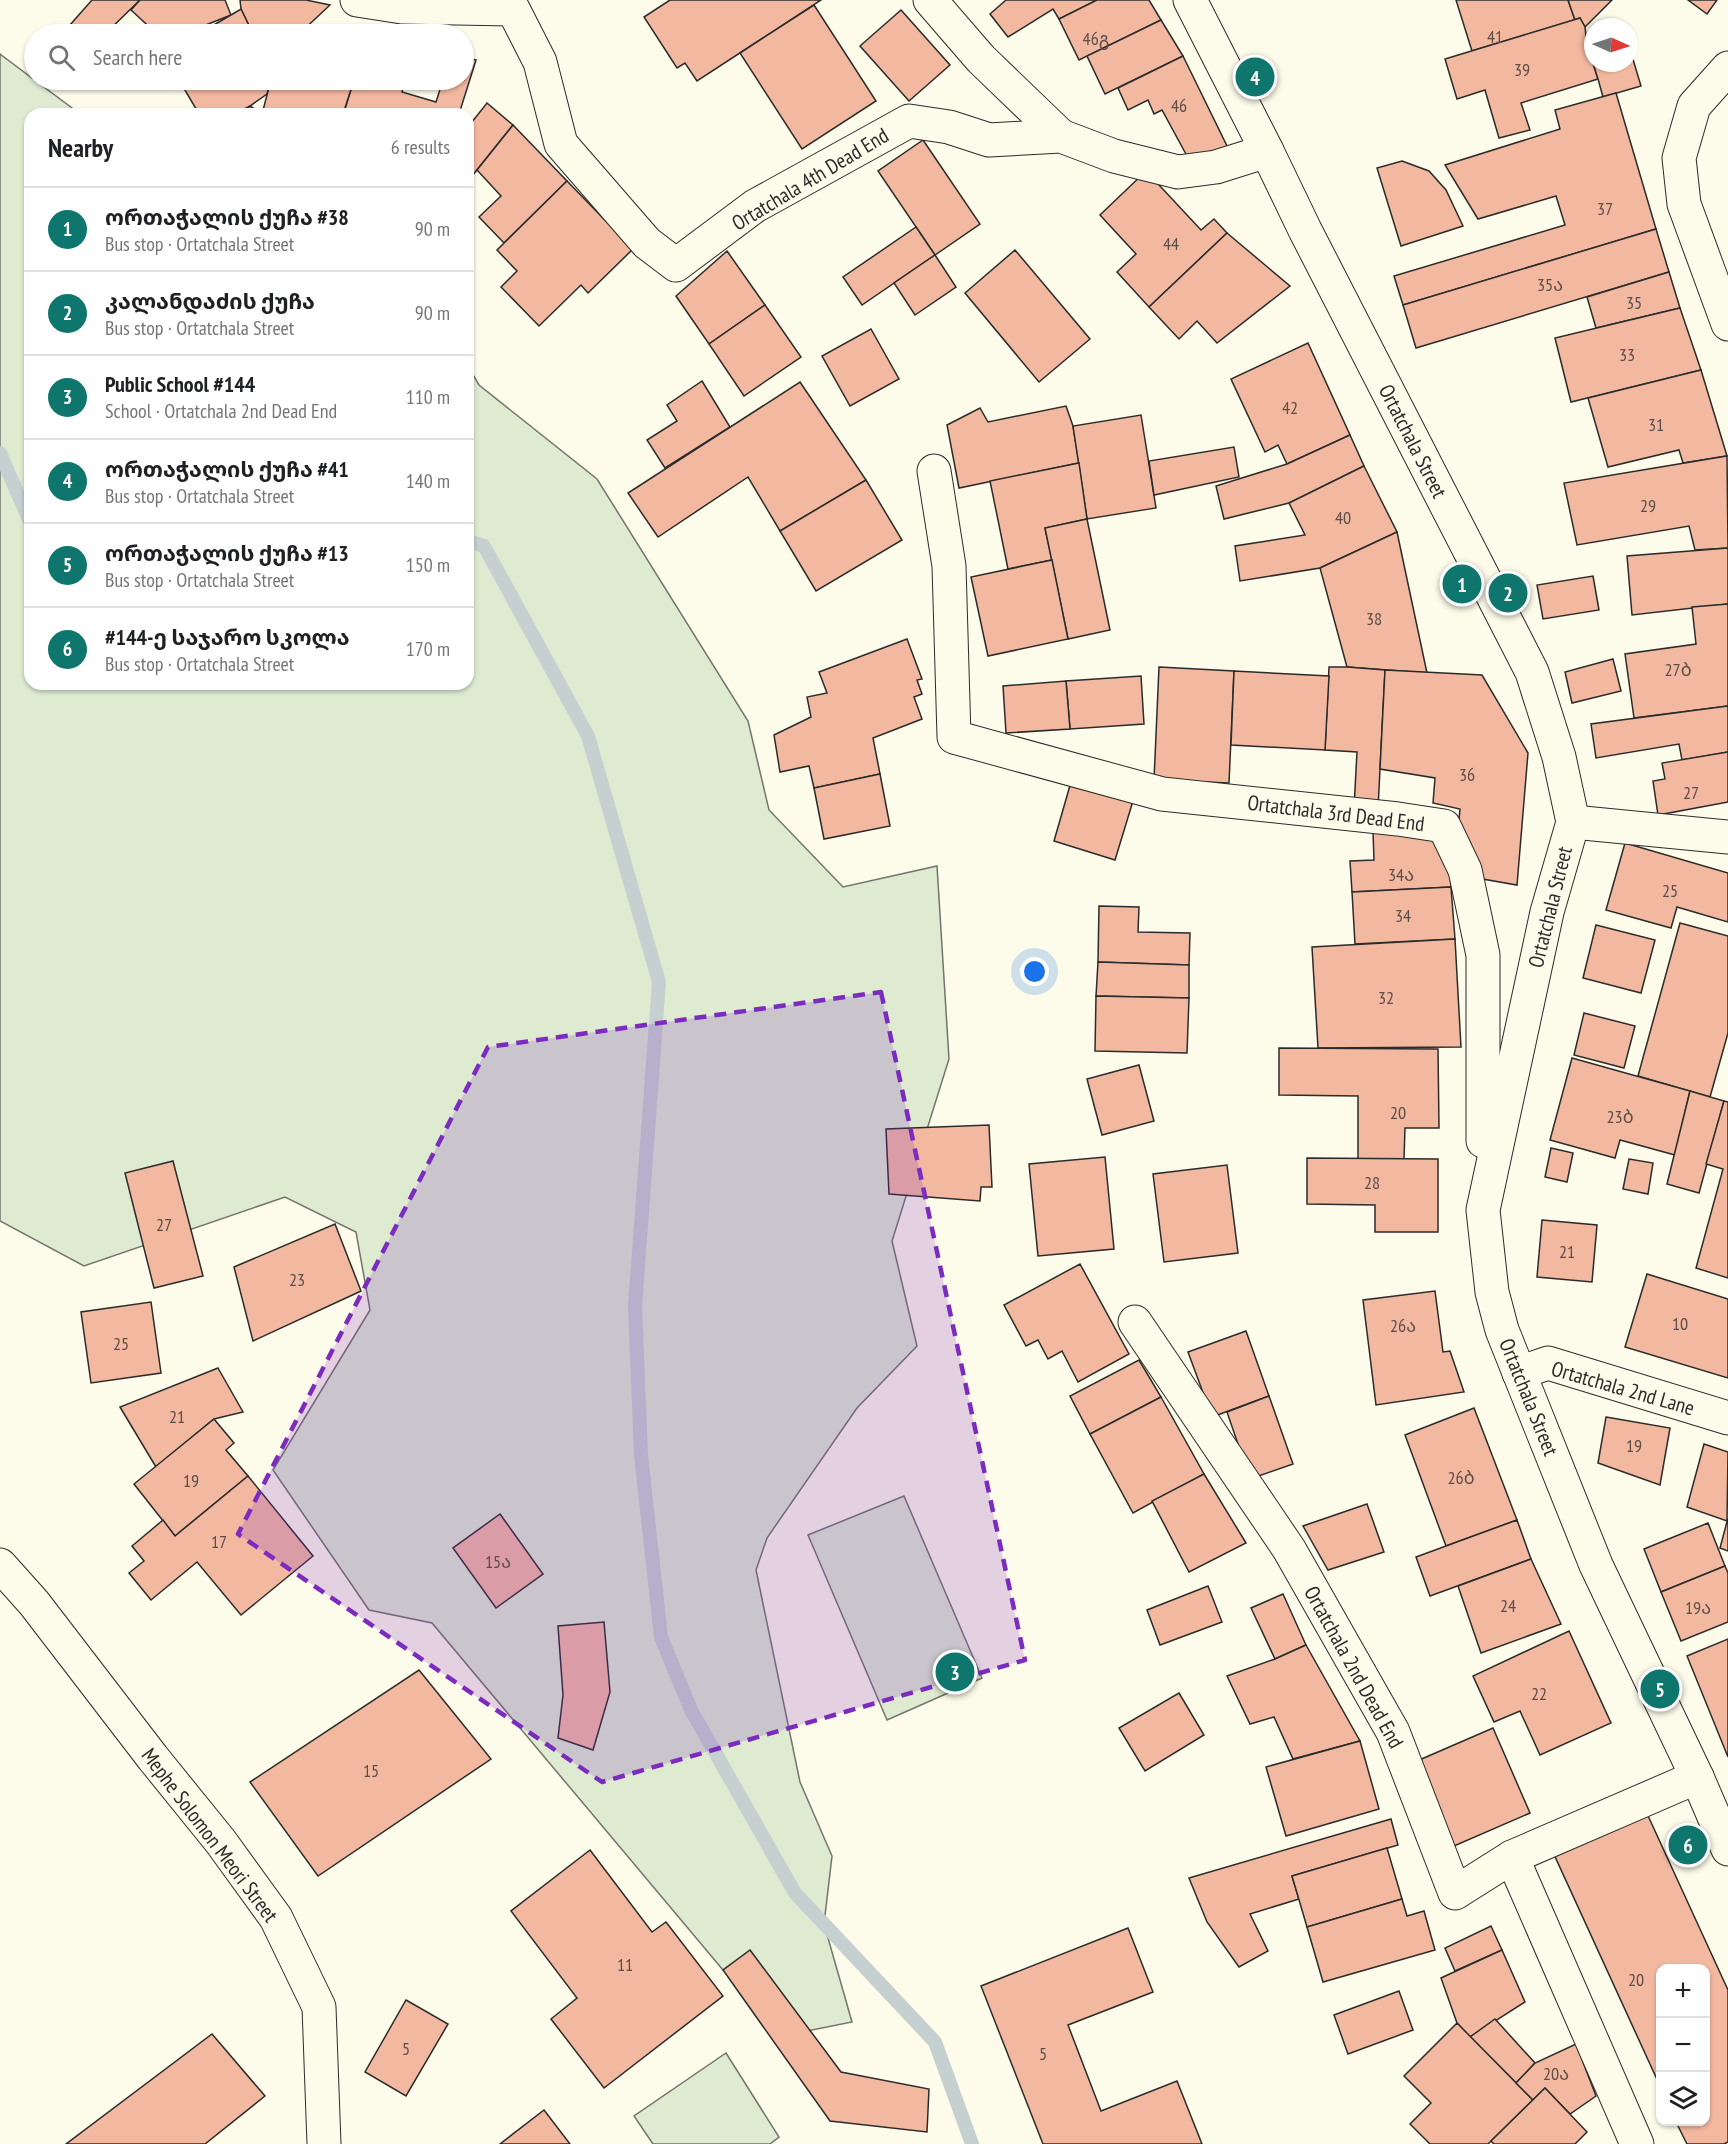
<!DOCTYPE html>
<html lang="en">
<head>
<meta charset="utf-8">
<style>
  body { margin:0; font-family:"PT Sans Narrow","Noto Sans Georgian",sans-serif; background:#f6f6f6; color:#202124 }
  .controls { position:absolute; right:18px; bottom:18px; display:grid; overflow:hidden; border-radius:12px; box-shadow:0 2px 4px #0004 }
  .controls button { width:54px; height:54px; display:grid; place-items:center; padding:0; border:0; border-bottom:2px solid #e0e0e0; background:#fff; color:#202124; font:30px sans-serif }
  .compass { position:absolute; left:1584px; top:18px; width:54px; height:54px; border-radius:50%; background:#fff; box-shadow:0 2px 4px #0004; rotate:93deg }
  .you { position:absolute; left:1035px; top:972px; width:21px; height:21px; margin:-15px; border:4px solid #fff; border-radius:50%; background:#1a73e8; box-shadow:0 0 0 9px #1a73e833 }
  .badge { display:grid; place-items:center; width:39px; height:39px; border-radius:50%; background:#0f766e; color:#fff; font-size:20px; font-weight:700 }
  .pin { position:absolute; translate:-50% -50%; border:3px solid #fff; box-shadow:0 2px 6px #0006 }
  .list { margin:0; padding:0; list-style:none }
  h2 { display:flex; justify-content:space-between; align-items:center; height:78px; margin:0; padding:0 24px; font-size:26px }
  h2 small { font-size:20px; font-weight:400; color:#757577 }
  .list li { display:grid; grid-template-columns:39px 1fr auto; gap:18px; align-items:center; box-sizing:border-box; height:84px; padding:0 24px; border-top:2px solid #e0e0e0 }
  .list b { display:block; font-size:22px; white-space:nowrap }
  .list p { margin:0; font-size:20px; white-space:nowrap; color:#757577 }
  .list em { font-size:20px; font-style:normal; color:#757577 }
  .icon { flex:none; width:33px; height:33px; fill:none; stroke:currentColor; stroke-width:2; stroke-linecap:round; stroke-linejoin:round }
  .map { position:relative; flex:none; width:1728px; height:2144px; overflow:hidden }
  .search { position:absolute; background:#fff; box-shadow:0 2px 4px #0004; left:24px; top:24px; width:450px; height:66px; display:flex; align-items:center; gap:15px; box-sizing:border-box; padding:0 21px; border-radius:33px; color:#757577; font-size:22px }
  .panel { position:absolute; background:#fff; box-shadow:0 2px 4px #0004; left:24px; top:108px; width:450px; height:582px; border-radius:18px }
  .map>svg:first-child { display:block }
  .green { fill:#deebd1; stroke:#74746e; stroke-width:1.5 }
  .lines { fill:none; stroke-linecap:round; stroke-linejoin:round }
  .stream { stroke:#c7d0d0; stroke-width:14 }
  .building { fill:#f2b8a0; stroke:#2b2b2b; stroke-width:1.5 }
  .street-casing { stroke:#2b2b2b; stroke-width:35 }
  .street { stroke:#fdfbea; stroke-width:33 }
  .marked { fill:#7b2cbf; fill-opacity:0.2; stroke:#7b2cbf; stroke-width:4.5; stroke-dasharray:12 8; stroke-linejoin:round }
  .labels { text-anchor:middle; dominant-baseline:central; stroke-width:4.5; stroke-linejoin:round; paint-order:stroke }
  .number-label { font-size:18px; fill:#5d4e48 }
  .street-label { font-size:21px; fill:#2b2b2b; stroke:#fdfbea }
</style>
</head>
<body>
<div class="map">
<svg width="1728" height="2144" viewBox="0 0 1728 2144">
  <rect width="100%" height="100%" fill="#fdfbea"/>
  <g class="green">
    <path d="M0,54L80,114H30V684H468V366L479,385L597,479L748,721L769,810L843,887L937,866L949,1059L892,1241L917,1346L857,1408L767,1538L756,1570L800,1782L832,1856L824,1924L852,2022L792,2034L723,1970L432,1623L369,1610L273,1470L370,1310L356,1232L285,1197L84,1266L0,1221Z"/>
    <path d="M904,1496L982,1678L887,1720L808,1535Z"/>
    <path d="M726,2053L779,2137L770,2144H653L634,2116Z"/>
  </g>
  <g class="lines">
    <g class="stream">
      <path d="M0,453L30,522"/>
      <path d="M468,541L484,546L588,736L659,982L635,1306L641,1455L661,1637L691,1710L795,1893L935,2042L972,2144"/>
    </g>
  </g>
  <g class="building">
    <path d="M92,0H140L105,34H62Z"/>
    <path d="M140,0H225L231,15L183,34H164L162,29L157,34L131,10Z"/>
    <path d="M240,0H306L330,5L299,34H253L241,9Z"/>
    <path d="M670,0H821L697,81L685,63L677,68L644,17Z"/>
    <path d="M1006,0H1097L1059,19L1053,9L1008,37L990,14Z"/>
    <path d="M1097,0H1149L1161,20L1079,60L1059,19Z"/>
    <path d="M1456,0H1568L1575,20L1472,51Z"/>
    <path d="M1568,0H1612L1585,27L1580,18L1575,20Z"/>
    <path d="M1688,0H1717L1707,14Z"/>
    <path d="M814,5L876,101L802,149L740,53Z"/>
    <path d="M241,9L253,34H198L231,15Z"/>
    <path d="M901,10L950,65L909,101L860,46Z"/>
    <path d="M1580,18L1585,27L1587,44L1598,79L1521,103L1530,130L1499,138L1485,90L1457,99L1445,59Z"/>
    <path d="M1161,20L1183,56L1105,94L1087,56Z"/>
    <path d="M1593,43V63H1629V46L1641,86L1603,97L1598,79L1587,44Z"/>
    <path d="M1183,56L1228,148L1187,156L1162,110L1154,114L1148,100L1128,110L1118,88Z"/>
    <path d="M464,57L476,60L459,114H349L344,112L354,80H405L402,92L436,102L443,80H464Z"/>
    <path d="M179,80H271L267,94L250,106L235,114H199Z"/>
    <path d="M271,80H354L343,114H262Z"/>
    <path d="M1616,93L1656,229L1403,305L1394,276L1565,225L1556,196L1478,219L1445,165L1560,129L1555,110Z"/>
    <path d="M487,103L513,125L468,181V127Z"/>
    <path d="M250,106L261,113L262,114H246Z"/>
    <path d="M513,125L567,181L504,243L479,217L501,196L477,170Z"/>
    <path d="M923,140L980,224L935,255L878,171Z"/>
    <path d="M1402,161L1429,171L1446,190L1463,226L1401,246L1377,168Z"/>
    <path d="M1146,171L1201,230L1214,219L1227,233L1149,307L1117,272L1136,254L1100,215Z"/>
    <path d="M567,181L633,249L588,293L581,285L539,326L501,287L517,271L497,250Z"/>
    <path d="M916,227L935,255L862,305L843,277Z"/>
    <path d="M1656,229L1669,272L1416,348L1403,305Z"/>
    <path d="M1227,233L1290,286L1217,343L1197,321L1179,339L1149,307Z"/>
    <path d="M1015,250L1090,339L1039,382L965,293Z"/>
    <path d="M727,251L765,305L709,344L676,296Z"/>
    <path d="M935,255L956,287L915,315L894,283Z"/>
    <path d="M1669,272L1680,308L1596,328L1587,297Z"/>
    <path d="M765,305L801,357L744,396L709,344Z"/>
    <path d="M1680,308L1701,370L1571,402L1555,338Z"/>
    <path d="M871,329L899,379L850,406L822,356Z"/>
    <path d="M1308,343L1350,435L1287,464L1278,445L1265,452L1231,379Z"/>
    <path d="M1701,370L1727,456L1683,463L1679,450L1608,467L1588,398Z"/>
    <path d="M702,381L730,427L665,468L647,440L677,421L667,405Z"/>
    <path d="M800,382L866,480L780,531L748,477L658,537L628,493Z"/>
    <path d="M1066,406L1073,426L1079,463L959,488L947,425L980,408L988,422Z"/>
    <path d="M1141,415L1156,508L1087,519L1073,426Z"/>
    <path d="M1350,435L1364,466L1289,503L1224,519L1216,486L1287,464Z"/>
    <path d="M1234,447L1239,477L1154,495L1149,461Z"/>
    <path d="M1727,456L1728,548L1695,550L1689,526L1577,545L1564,483Z"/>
    <path d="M1079,463L1087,519L1045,528L1052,560L1008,569L990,481Z"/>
    <path d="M1364,466L1397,532L1320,568L1240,581L1235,546L1305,535L1289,503Z"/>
    <path d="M866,480L902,540L816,591L780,531Z"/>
    <path d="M1087,519L1110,630L1068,639L1045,528Z"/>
    <path d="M1397,532L1427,673L1347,667L1320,568Z"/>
    <path d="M1728,548V604L1632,615L1627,556Z"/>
    <path d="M1052,560L1068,639L988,656L971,577Z"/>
    <path d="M1593,576L1599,610L1543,619L1537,585Z"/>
    <path d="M1728,604V706L1634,718L1625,654L1696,644L1692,607Z"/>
    <path d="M907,639L922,679L917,680L922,694L914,697L922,719L873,738L880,774L814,788L809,766L780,772L774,735L811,717L807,697L827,693L819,672Z"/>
    <path d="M1613,659L1621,691L1572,703L1565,672Z"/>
    <path d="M1159,667L1234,671L1229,783L1154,780Z"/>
    <path d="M1329,667H1347L1385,670L1378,809L1354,808L1357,752L1325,750Z"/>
    <path d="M1385,670L1482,675L1528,753L1517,885L1477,878L1458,830L1460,809L1433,803L1435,778L1380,769Z"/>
    <path d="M1234,671L1329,676L1325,750L1231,745Z"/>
    <path d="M1141,676L1144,724L1070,729L1066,681Z"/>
    <path d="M1066,681L1070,729L1006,733L1003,686Z"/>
    <path d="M1728,706V752L1682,760L1679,744L1596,758L1591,724Z"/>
    <path d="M1728,752V802L1658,815L1653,781L1665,779L1662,763Z"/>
    <path d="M880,774L890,826L824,839L814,788Z"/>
    <path d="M1071,782L1133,801L1115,860L1054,841Z"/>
    <path d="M1373,832L1438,834L1449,858L1451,887L1352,892L1350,861L1374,860Z"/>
    <path d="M1625,843L1728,873V922L1677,907L1671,928L1606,910Z"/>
    <path d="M1451,887L1455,939L1355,944L1352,892Z"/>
    <path d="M1099,906L1139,907L1138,932L1190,933L1189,965L1098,962Z"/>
    <path d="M1680,923L1728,936V1033L1710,1097L1638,1076Z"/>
    <path d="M1596,925L1655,940L1641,993L1583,978Z"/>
    <path d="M1455,939L1461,1047L1318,1048L1312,947Z"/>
    <path d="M1098,962L1189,965V998L1096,996Z"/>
    <path d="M1096,996L1189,998L1187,1053L1095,1051Z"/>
    <path d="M1584,1013L1635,1026L1624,1068L1574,1055Z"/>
    <path d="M1279,1048L1438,1049L1439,1128H1405L1404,1159H1358V1096L1279,1095Z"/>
    <path d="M1572,1058L1690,1091L1675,1155L1620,1140L1615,1158L1550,1140Z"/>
    <path d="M1139,1065L1154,1121L1102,1135L1087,1079Z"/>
    <path d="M1690,1091L1724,1101L1699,1193L1667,1184Z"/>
    <path d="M1724,1101L1728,1102V1278L1696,1268L1723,1169L1706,1164Z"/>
    <path d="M989,1125L992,1187H981L980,1201L889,1194L886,1129Z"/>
    <path d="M1551,1148L1573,1153L1567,1182L1545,1177Z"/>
    <path d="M1105,1157L1114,1249L1038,1256L1029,1164Z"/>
    <path d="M1307,1158L1438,1159V1232H1375V1205L1307,1204Z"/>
    <path d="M1629,1159L1653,1163L1648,1194L1623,1189Z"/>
    <path d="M173,1161L203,1276L154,1288L125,1173Z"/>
    <path d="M1227,1165L1238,1253L1164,1262L1153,1174Z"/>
    <path d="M1542,1220L1597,1225L1592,1282L1537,1277Z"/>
    <path d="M335,1224L361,1291L253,1341L234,1267Z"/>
    <path d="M1080,1264L1129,1354L1078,1382L1062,1351L1048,1359L1038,1340L1026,1346L1004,1305Z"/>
    <path d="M1647,1274L1728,1299V1378L1625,1347Z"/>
    <path d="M1435,1291L1443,1352L1450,1351L1464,1392L1376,1405L1363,1300Z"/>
    <path d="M151,1302L161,1373L91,1383L81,1312Z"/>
    <path d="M1246,1331L1269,1396L1212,1417L1188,1352Z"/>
    <path d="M1139,1360L1161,1397L1090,1434L1070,1396Z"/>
    <path d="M218,1368L243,1412L214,1419L156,1467L120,1407Z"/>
    <path d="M1269,1396L1293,1464L1250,1479L1227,1412Z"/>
    <path d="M1161,1397L1204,1474L1133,1513L1090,1434Z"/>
    <path d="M1474,1408L1517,1520L1446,1546L1405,1435Z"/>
    <path d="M1606,1417L1670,1428L1660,1485L1598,1463Z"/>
    <path d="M214,1419L234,1443L226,1450L248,1476L175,1536L134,1484Z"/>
    <path d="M1704,1444L1728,1452L1727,1521L1687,1507Z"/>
    <path d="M1204,1474L1246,1543L1189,1572L1152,1501Z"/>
    <path d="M248,1476L313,1556L241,1615L197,1562L151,1600L129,1573L144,1561L132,1546L163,1520L175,1536Z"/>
    <path d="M1367,1504L1384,1552L1328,1570L1303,1526Z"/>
    <path d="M500,1514L543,1574L496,1608L453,1548Z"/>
    <path d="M1728,1518V1551L1720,1548Z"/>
    <path d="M1517,1520L1531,1559L1430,1596L1416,1557Z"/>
    <path d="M1708,1523L1725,1566L1661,1592L1644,1549Z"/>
    <path d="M1531,1559L1561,1624L1481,1653L1458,1586Z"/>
    <path d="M1725,1566L1728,1573V1622L1681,1641L1661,1592Z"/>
    <path d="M1208,1586L1222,1622L1160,1645L1147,1610Z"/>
    <path d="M1283,1594L1306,1645L1275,1659L1251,1608Z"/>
    <path d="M604,1622L610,1692L593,1750L558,1738L563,1695L558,1626Z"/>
    <path d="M1569,1631L1611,1723L1540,1755L1520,1711L1494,1722L1473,1676Z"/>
    <path d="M1728,1639V1757L1687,1656Z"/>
    <path d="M1306,1645L1360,1741L1293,1759L1274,1717L1250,1724L1227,1676L1275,1659Z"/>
    <path d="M419,1670L491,1759L318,1876L250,1782Z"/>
    <path d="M1179,1693L1204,1735L1145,1771L1119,1728Z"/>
    <path d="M1493,1728L1530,1813L1454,1846L1417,1761Z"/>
    <path d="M1360,1741L1379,1809L1286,1836L1266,1767Z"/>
    <path d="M1644,1807L1728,1990V2142L1724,2144H1687L1676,2122H1706V1968H1660V2086L1552,1850Z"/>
    <path d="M1391,1819L1398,1845L1292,1876L1299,1899L1250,1914L1268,1951L1239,1967L1207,1922L1189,1878Z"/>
    <path d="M1387,1848L1402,1899L1307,1927L1292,1876Z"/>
    <path d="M590,1850L652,1932L666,1922L723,1996L604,2088L551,2019L577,1998L511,1911Z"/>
    <path d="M1402,1899L1407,1916L1424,1911L1435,1950L1323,1982L1307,1927Z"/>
    <path d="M1491,1926L1502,1950L1455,1971L1445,1948Z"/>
    <path d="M1128,1928L1153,1992L1068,2025L1101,2111L1177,2081L1202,2144H1043L981,1986Z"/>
    <path d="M750,1950L841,2072L929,2089L927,2132L830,2121L723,1970Z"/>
    <path d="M1502,1950L1525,2002L1470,2037L1457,2023L1441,1978Z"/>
    <path d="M1399,1991L1413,2030L1348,2054L1334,2015Z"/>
    <path d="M406,2000L448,2024L406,2096L365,2072Z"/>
    <path d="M1495,2019L1535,2063L1516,2083L1470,2037Z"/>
    <path d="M1457,2023L1533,2100L1488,2144H1430L1410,2124L1431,2103L1404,2076Z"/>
    <path d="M212,2034L265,2096L205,2144H66Z"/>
    <path d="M1576,2044L1596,2096L1570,2114L1545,2088L1533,2100L1516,2083L1535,2063Z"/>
    <path d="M1545,2088L1587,2132L1575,2144H1494L1491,2141Z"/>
    <path d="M544,2110L570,2144H500Z"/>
  </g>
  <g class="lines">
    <defs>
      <g id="street">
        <path d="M357,0L402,7L513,9L540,62L561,144L647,243L676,265L755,206L909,121L949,127L989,140L1061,136L1114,156L1178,172L1216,167L1267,151"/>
        <path d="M930,0L981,59L1061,136"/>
        <path d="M1190,0L1267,151L1305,230L1532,672L1559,757L1573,822L1547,912L1483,1210L1492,1292L1502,1330L1596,1565L1697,1777L1728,1849"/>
        <path d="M1728,68L1694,106L1679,158L1684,204L1728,324"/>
        <path d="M934,471L949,566L954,737L1162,794L1398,819L1444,826L1465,870L1483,955V1141"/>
        <path d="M1573,822L1728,837"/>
        <path d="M1135,1322L1289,1549L1393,1732L1455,1893L1512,1857L1697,1777"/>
        <path d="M1519,1373L1548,1363L1728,1418"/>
        <path d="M0,1565L34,1603L153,1758L221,1842L276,1918L319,2007L324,2144"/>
        <path d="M1512,1857L1637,2144"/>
      </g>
    </defs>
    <use href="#street" class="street-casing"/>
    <use href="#street" class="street"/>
  </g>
  <path class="marked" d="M881,992L1025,1660L602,1782L238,1534L488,1047Z"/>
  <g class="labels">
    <g class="number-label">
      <text x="1495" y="36">41</text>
      <text x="1096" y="38">46გ</text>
      <text x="1522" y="69">39</text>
      <text x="1179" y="105">46</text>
      <text x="1605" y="208">37</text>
      <text x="1171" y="243">44</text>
      <text x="1550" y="284">35ა</text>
      <text x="1634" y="302">35</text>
      <text x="1627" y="354">33</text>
      <text x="1290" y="407">42</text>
      <text x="1656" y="424">31</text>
      <text x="1648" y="505">29</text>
      <text x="1343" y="517">40</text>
      <text x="1374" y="618">38</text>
      <text x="1678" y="669">27ბ</text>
      <text x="1467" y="774">36</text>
      <text x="1691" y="792">27</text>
      <text x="1401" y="874">34ა</text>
      <text x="1670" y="890">25</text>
      <text x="1403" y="915">34</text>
      <text x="1386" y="997">32</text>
      <text x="1398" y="1112">20</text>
      <text x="1620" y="1116">23ბ</text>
      <text x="1372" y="1182">28</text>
      <text x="164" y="1224">27</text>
      <text x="1567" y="1251">21</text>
      <text x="297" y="1279">23</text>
      <text x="1680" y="1323">10</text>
      <text x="1403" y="1325">26ა</text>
      <text x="121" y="1343">25</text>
      <text x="177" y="1416">21</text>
      <text x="1634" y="1445">19</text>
      <text x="1461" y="1477">26ბ</text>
      <text x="191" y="1480">19</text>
      <text x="219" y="1541">17</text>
      <text x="498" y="1561">15ა</text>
      <text x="1508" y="1605">24</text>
      <text x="1698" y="1607">19ა</text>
      <text x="1539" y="1693">22</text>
      <text x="371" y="1770">15</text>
      <text x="625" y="1964">11</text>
      <text x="1636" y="1979">20</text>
      <text x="406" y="2048">5</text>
      <text x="1043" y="2053">5</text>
      <text x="1556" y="2073">20ა</text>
    </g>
    <g class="street-label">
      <text transform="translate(810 179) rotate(-31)">Ortatchala 4th Dead End</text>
      <text transform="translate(1413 441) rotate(63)">Ortatchala Street</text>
      <text transform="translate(1336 813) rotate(7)">Ortatchala 3rd Dead End</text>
      <text transform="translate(1550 907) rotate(-76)">Ortatchala Street</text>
      <text transform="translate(1623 1388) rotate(16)">Ortatchala 2nd Lane</text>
      <text transform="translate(1529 1397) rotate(68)">Ortatchala Street</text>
      <text transform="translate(1354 1667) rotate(61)">Ortatchala 2nd Dead End</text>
      <text transform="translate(210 1835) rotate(53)">Mephe Solomon Meori Street</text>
    </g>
  </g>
</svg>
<div class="controls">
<button>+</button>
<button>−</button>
<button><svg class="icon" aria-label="layers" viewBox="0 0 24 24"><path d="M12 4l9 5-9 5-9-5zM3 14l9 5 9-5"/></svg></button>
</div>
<svg class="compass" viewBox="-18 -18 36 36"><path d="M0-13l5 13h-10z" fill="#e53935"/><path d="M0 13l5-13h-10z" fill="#757577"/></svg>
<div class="you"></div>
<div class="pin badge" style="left:1462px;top:584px">1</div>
<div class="pin badge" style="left:1508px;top:593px">2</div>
<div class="pin badge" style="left:955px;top:1672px">3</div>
<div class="pin badge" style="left:1255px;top:77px">4</div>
<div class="pin badge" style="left:1660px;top:1689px">5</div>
<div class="pin badge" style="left:1688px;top:1845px">6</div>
<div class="search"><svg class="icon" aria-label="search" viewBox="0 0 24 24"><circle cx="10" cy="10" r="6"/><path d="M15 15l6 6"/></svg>Search here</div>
<section class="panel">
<h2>Nearby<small>6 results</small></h2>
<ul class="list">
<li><span class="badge">1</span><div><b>ორთაჭალის ქუჩა #38</b><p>Bus stop · Ortatchala Street</p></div><em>90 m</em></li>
<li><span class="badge">2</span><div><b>კალანდაძის ქუჩა</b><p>Bus stop · Ortatchala Street</p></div><em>90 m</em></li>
<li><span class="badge">3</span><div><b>Public School #144</b><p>School · Ortatchala 2nd Dead End</p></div><em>110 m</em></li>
<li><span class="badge">4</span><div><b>ორთაჭალის ქუჩა #41</b><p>Bus stop · Ortatchala Street</p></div><em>140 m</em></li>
<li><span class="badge">5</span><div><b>ორთაჭალის ქუჩა #13</b><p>Bus stop · Ortatchala Street</p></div><em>150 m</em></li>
<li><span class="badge">6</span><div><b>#144-ე საჯარო სკოლა</b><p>Bus stop · Ortatchala Street</p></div><em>170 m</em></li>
</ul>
</section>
</div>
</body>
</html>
